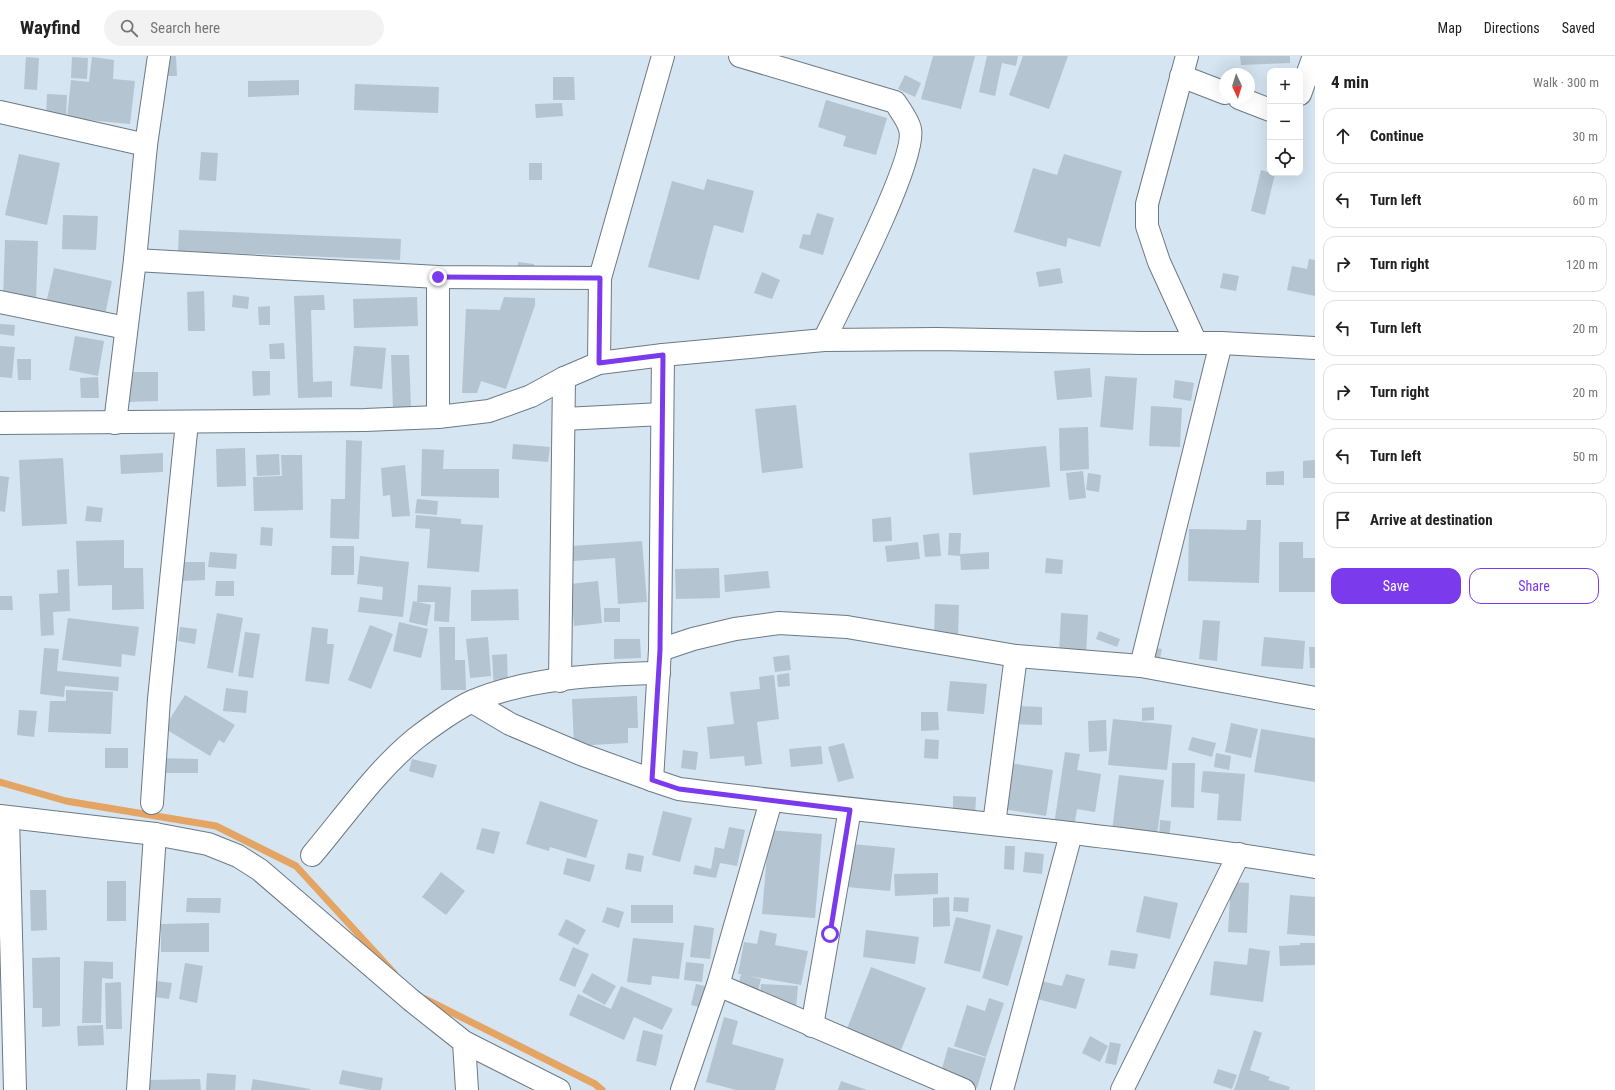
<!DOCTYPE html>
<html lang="en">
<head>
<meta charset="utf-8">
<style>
  body { margin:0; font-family:"Roboto Condensed",sans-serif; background:#f2f2f2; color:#222 }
  .controls { position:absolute; right:12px; top:12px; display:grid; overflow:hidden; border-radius:8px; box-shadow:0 4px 16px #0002 }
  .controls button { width:36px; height:36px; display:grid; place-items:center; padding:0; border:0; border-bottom:1px solid #e0e0e0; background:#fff; color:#222; font:20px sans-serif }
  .compass { position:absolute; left:1219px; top:12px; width:36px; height:36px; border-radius:50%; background:#fff; box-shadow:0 4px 16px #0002; rotate:176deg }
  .stop { position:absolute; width:12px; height:12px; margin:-9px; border:3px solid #7c3aed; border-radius:50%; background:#fff }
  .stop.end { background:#7c3aed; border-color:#fff; box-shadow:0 1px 4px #0008 }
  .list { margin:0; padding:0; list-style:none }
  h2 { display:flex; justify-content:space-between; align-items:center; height:52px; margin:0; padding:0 16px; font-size:17px }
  h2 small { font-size:13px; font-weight:400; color:#767676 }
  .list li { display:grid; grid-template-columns:26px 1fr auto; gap:12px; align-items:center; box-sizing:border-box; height:56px; margin:0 8px 8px; padding:0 8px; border:1px solid #e0e0e0; border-radius:12px }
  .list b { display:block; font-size:15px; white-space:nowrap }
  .list em { font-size:13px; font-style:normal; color:#767676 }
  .actions { display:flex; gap:8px; padding:12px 16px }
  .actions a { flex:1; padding:9px 0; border:1px solid #7c3aed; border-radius:12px; text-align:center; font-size:14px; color:#7c3aed }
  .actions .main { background:#7c3aed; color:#fff }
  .icon { flex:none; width:22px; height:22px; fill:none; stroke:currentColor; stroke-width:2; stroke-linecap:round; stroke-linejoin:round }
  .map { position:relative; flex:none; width:1315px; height:1034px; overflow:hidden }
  header { display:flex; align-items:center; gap:24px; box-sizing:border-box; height:56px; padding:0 20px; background:#fff; border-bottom:1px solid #e0e0e0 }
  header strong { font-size:19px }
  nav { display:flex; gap:22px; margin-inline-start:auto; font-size:14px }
  .search { width:280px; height:36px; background:#f2f2f2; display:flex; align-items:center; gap:10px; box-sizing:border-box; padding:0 14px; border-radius:22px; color:#767676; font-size:15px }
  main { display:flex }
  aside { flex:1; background:#fff }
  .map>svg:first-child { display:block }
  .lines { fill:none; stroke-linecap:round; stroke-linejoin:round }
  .stream { stroke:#e4a564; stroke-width:7 }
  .building { fill:#b4c4d0 }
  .street-casing { stroke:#6c7a85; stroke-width:24 }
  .secondary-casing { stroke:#6c7a85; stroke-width:24 }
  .street { stroke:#fff; stroke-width:22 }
  .secondary { stroke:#fff; stroke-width:22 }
  .route { stroke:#7c3aed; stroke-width:5 }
</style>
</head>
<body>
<header>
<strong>Wayfind</strong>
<div class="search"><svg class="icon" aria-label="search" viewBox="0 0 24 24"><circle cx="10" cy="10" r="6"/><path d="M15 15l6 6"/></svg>Search here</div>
<nav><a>Map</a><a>Directions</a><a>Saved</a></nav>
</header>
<main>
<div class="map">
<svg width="1315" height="1034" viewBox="0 0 1315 1034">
  <rect width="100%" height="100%" fill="#d5e5f1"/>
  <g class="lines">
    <g class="stream">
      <path d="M0,726L66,745L216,770L296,810L394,917"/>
      <path d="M425,943L595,1028L602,1034"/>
    </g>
  </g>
  <g class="building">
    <path d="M162,0H176L177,20H163Z"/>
    <path d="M933,0H975L961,53L921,43Z"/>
    <path d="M987,0H1018L1016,10L1002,7L995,40L979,36Z"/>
    <path d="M1023,0H1068L1049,53L1009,39Z"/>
    <path d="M1240,0H1290V7L1241,9Z"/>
    <path d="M26,1L39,2L37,34L24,33Z"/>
    <path d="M72,1L88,2L87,23L71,22Z"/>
    <path d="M92,1L114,4L113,23L135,25L130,68L67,62L71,24L89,26Z"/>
    <path d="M905,19L921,27L915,41L898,33Z"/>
    <path d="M553,21H574L575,44H553Z"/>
    <path d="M299,24V39L248,41V25Z"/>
    <path d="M355,28L439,31L438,57L354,54Z"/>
    <path d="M47,38L67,39L66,61H46Z"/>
    <path d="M826,44L887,62L876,99L843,90L846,80L818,71Z"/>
    <path d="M562,47L563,60L536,62L535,48Z"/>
    <path d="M201,96L218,97L216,125L199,124Z"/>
    <path d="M19,98L60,107L47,169L5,159Z"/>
    <path d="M1064,98L1122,115L1100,191L1068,182L1066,191L1014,176L1033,112L1057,119Z"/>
    <rect x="529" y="107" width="13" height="17"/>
    <path d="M1261,114L1275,118L1265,159L1251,155Z"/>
    <path d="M707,123L754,135L743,177L714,169L699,224L648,211L672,125L704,134Z"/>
    <path d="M817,157L834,162L823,199L799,192L803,178L810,179Z"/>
    <path d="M63,159L98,160L96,194L62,193Z"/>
    <path d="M179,174L401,183L400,204L178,195Z"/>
    <path d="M5,184L38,185L36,246L3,244Z"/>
    <path d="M1309,203L1315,204V240L1287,234L1292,210L1307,213Z"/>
    <path d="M518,206L534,208L533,223L517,222Z"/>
    <path d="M54,212L112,225L104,264L45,252Z"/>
    <path d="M1060,212L1063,227L1039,231L1036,216Z"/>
    <path d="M762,216L780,224L772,243L754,237Z"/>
    <path d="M1223,217L1239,220L1236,235L1220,232Z"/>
    <path d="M204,235L205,275H188L187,236Z"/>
    <path d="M233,239L249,241L248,253L232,251Z"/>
    <path d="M324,239L325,254H311L313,326L332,325V341L298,342L294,240Z"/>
    <path d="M417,241L418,270L354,272L353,243Z"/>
    <path d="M504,241L535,242V249L506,333L481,325L477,337H462L466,253L500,254Z"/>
    <path d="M270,250V269H259L258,251Z"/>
    <path d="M0,268L15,269L14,280L0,278Z"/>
    <path d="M75,280L104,285L98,320L69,314Z"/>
    <path d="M284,287L285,303H270L269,288Z"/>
    <path d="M0,290L15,291L12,322L0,321Z"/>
    <path d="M354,290L386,292L382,333L350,330Z"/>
    <path d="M391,299H409L411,352L393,353Z"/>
    <path d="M17,303H31V324H18Z"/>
    <path d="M1090,312L1092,341L1057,344L1054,315Z"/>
    <path d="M252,315H270V339L253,340Z"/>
    <path d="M126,316H158V345L127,346Z"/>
    <path d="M1105,320L1137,322L1133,374L1100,371Z"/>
    <path d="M98,321L99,342H81L80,322Z"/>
    <path d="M1175,324L1194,327L1191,345L1173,342Z"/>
    <path d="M796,349L803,412L762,417L755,353Z"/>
    <path d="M1151,350L1182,352L1180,391L1149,390Z"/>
    <path d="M1088,371L1089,413L1060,415L1059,372Z"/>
    <path d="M346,384L362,385L359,483L330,482L331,443H345Z"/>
    <path d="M513,388L550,391L548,406L512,403Z"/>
    <path d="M1046,390L1050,431L973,439L969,397Z"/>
    <path d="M245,392L246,430L217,431L216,393Z"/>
    <path d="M422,393L444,394L443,413H499V442L421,440Z"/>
    <path d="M163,397V416L121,418L120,399Z"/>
    <path d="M279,398L280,419L257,420L256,399Z"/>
    <path d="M281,399H302L303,454L254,455L253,421L282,420Z"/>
    <path d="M63,402L67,468L22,470L19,404Z"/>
    <path d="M1315,404V422H1303V405Z"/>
    <path d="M405,409L410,460L392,461L390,439L383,440L381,412Z"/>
    <path d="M1083,415L1086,442L1069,444L1066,417Z"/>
    <path d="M1284,415V429H1266V416Z"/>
    <path d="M1088,417L1101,419L1099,436L1086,434Z"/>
    <path d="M0,420L9,421L5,456L0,455Z"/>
    <path d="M417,443L438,445L437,459L415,457Z"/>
    <path d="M87,450L103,452L101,466L85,465Z"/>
    <path d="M416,459L461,463V468L483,469L479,516L427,512L430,473L415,472Z"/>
    <path d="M891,461L892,485L873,486L872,463Z"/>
    <path d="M1247,464H1261L1259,527L1188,525L1189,473L1246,474Z"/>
    <path d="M261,471L273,472L272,490L260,489Z"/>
    <path d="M939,477L941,500L925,501L923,479Z"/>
    <path d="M949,477H961L960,500L948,499Z"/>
    <path d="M124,484V512H143L144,553L112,554V529L78,530L76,485Z"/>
    <path d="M642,485L647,546L618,548L615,502L573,505L572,490Z"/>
    <path d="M918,486L920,503L887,506L885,490Z"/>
    <path d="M1279,486H1303V502H1315V536H1279Z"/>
    <path d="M332,490H354V519H331Z"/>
    <path d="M210,496L237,498L236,513L208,511Z"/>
    <path d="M989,496V513L961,514L960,498Z"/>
    <path d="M360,500L409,506L403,561L358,556L360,541L382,544L383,531L357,528Z"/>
    <path d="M1046,502L1063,504L1062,518L1045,517Z"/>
    <path d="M179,506H205V524L180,525Z"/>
    <path d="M719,512L720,542L676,543L675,513Z"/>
    <path d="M69,513L70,555L53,556L54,579L41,580L39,538L58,537L57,514Z"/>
    <path d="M768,515L770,532L725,536L724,519Z"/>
    <path d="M216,525H234V540H215Z"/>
    <path d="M598,525L602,567L574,570L570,528Z"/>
    <path d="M418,529L451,531L449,566L434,565L435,546H417Z"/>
    <path d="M518,533L519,564L471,565V534Z"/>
    <path d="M0,540H12L13,554H0Z"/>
    <path d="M413,545L431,549L427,570L409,566Z"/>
    <path d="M935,548L959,549L958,580L934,579Z"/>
    <rect x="604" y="552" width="16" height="14"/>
    <path d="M217,557L243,562L233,617L207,612Z"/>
    <path d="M1061,557L1088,559L1086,600L1059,599Z"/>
    <path d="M68,562L139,571L135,600L122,598L121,611L62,604Z"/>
    <path d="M1203,564L1220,565L1217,605L1199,603Z"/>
    <path d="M399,566L428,573L421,602L393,595Z"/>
    <path d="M370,569L393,578L371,633L348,624Z"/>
    <path d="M180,571L197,573L195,588L178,585Z"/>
    <path d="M312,571L328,573L327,588H334L329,628L305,625Z"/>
    <path d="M439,571H455V604H465L466,634H441Z"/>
    <path d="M1099,575L1120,583L1117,591L1096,583Z"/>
    <path d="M245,576L260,578L253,622L238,620Z"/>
    <path d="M488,581L491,620L470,622L466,583Z"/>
    <path d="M1264,581L1305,585L1303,613L1261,610Z"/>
    <path d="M614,583H640L641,602L614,603Z"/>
    <path d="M1150,591L1162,593L1158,611Z"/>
    <path d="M1309,591H1315V612H1310Z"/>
    <path d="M44,592L59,593L57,615L119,621L118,635L65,630L64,641L40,638Z"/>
    <path d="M507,598L508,631L494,632L492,599Z"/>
    <path d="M789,599L791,614L775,616L773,601Z"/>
    <path d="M789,617L790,630L778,631L777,619Z"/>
    <path d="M774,619L779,663L757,666L762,708L745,710L744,700L710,703L707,671L734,668L730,636L760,633L759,621Z"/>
    <path d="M950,625L987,628L984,658L947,655Z"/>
    <path d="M226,632L248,635L246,657L223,655Z"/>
    <path d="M66,634L113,636L111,678L48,676L50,645H66Z"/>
    <path d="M185,639L235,669L224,687L219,684L210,700L164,672Z"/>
    <path d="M637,640L638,672H628V687L574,690L572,643Z"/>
    <path d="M1013,650L1042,651V669L1012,668Z"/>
    <path d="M1154,651V664L1142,665V652Z"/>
    <path d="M19,654L37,655L34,681L17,679Z"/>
    <path d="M921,656H938L939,674L921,675Z"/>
    <path d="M1113,663L1172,669L1167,714L1108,709Z"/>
    <path d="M1106,664L1107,695L1089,696L1088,665Z"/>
    <path d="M1231,667L1258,673L1251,702L1225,696Z"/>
    <path d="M1261,673L1315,682V726L1254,716Z"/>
    <path d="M1192,681L1216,687L1212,701L1188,694Z"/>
    <path d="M925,683L939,684L938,703L924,702Z"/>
    <path d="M844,687L854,722L838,726L828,691Z"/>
    <path d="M821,690L823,708L791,711L789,693Z"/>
    <rect x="105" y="692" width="23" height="20"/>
    <path d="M683,694L698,696L696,714L681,712Z"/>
    <path d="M1065,696L1080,698L1077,714L1101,718L1095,756L1077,753L1074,772L1054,769Z"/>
    <path d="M1216,697L1231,700L1229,714L1214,711Z"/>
    <path d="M156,702L198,703V717H156Z"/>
    <path d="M412,703L437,709L433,722L409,715Z"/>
    <path d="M1010,707L1053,714L1046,760L1003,753Z"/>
    <path d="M1172,707H1195L1194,752L1171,751Z"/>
    <path d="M1203,715L1245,718L1241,765L1217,764L1219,738L1201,736Z"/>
    <path d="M1119,719L1164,724L1157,779L1112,775Z"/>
    <path d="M953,740L976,741L975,762L953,761Z"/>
    <path d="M540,745L598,764L586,802L550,791L549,795L526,788Z"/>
    <path d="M663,755L692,762L680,806L652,799Z"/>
    <path d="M1160,764L1171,765L1169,782L1159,781Z"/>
    <path d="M729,771L745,774L737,810L720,807L716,822L693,818L695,809L711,813L715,791L724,793Z"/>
    <path d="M482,772L500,776L494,798L476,793Z"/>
    <path d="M769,774L822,778L815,862L762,858Z"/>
    <path d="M852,788L895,792L890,835L847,831Z"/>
    <path d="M1005,790H1015L1014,814L1004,813Z"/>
    <path d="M1025,796L1044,798L1042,818L1023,816Z"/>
    <path d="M628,797L644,800L641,816L625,813Z"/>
    <path d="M567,802L595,809L590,826L563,818Z"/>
    <path d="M441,816L465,835L446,859L422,841Z"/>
    <path d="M938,817V838L895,840L894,818Z"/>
    <rect x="107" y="825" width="19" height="40"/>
    <path d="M1231,826L1249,827L1247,877L1228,876Z"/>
    <path d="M30,834H46L47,874L31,875Z"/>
    <path d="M1290,839L1315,841V880L1287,878Z"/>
    <path d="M1144,840L1178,847L1170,883L1136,876Z"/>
    <path d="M949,841L950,870L933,871V842Z"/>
    <path d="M954,841L969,842L968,856L953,855Z"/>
    <path d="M187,842H221L220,857L186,856Z"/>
    <rect x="631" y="849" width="42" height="18"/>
    <path d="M607,851L624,856L619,872L602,866Z"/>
    <path d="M956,861L991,869L980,916L944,907Z"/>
    <path d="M566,863L586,874L578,889L558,879Z"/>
    <path d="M209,867V896H161V868Z"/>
    <path d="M694,869L714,872L710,903L690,901Z"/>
    <path d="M997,873L1023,880L1008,930L982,922Z"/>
    <path d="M760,874L777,878L775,889L808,895L801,929L749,920L761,923L757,939L737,934L741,918H738L744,886L757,888Z"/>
    <path d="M866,874L919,881L915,908L863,901Z"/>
    <path d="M633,882L684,887L679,923L652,920L651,929L627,926Z"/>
    <path d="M1300,887H1315V909L1280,910L1279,890L1300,889Z"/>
    <path d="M573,891L589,898L575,931L559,924Z"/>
    <path d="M1249,892L1270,895L1263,946L1210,939L1214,905L1247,909Z"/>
    <path d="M1111,894L1138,898L1135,913L1108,909Z"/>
    <path d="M60,901V970L42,971V952H33L32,902Z"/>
    <path d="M84,905L113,906V923L102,922L101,967H82Z"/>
    <path d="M686,906L704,908L702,926L684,924Z"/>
    <path d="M185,907L203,910L197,947L179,943Z"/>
    <path d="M871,911L926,932L899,999L845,978Z"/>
    <path d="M592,917L616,930L605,949L582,936Z"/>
    <path d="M1066,918L1085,923L1076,953L1037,943L1041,925L1062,930Z"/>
    <path d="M149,924L172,927L169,943L147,940Z"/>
    <path d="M121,926L122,973H106L105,927Z"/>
    <path d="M696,928L709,931L703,952L691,949Z"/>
    <path d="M761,928L798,930L796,952L759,949Z"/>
    <path d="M621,930L673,953L662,974L634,961L624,984L569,959L578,938L611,953Z"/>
    <path d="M989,942L1004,947L986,1001L954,990L967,949L985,955Z"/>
    <path d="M724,961L738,965L732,988L784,1003L775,1034H736L706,1026Z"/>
    <path d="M103,969L104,989L78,990L77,970Z"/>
    <path d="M643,974L663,979L656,1010L636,1005Z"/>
    <path d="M1254,974L1262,977L1250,1014L1270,1021L1268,1024L1290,1031L1289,1034H1234Z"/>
    <path d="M1090,980L1108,990L1100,1006L1082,997Z"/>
    <path d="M1110,986L1121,988L1116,1009L1105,1007Z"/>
    <path d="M948,991L986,1002L977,1032L940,1020Z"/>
    <path d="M1218,1013L1237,1019L1232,1033L1213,1027Z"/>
    <path d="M342,1014L383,1022L381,1034H370L339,1028Z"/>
    <path d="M207,1017L236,1019L235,1034H206Z"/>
    <path d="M200,1023L201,1034H148V1024Z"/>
    <path d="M253,1023L310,1033V1034H251Z"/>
    <path d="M841,1025L867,1034H838Z"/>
  </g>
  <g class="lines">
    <defs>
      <g id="street">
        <path d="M740,0L895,46C900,54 908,64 910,73C918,102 840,251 824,284"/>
        <path d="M1187,0L1147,148V170L1159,206L1196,287"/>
        <path d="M1181,20L1225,37"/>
        <path d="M1300,38L1314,0"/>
        <path d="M1239,42L1270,54"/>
        <path d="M0,56L146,89"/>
        <path d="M135,204L438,221L600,222"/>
        <path d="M0,246L126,272"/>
        <path d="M663,299L660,594L652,724L679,733C891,760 1104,775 1315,811"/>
        <path d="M438,361V221"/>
        <path d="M564,363L662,358"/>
        <path d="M115,367L135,204L146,89L159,0"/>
        <path d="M660,594L693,583L735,573L779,567L847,571L1016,600L1141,610L1315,642"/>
        <path d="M1141,610L1221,287"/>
        <path d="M560,625L564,322"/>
        <path d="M473,646L510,668L583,699L652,724"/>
        <path d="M152,747L159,643L187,366"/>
        <path d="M0,760L155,778L208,788L238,800L260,814L411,944L464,986L559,1034"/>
        <path d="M8,762L15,1034"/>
        <path d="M994,768L1016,600"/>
        <path d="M312,799C345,760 375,716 415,683C429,672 457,652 473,645C528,622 600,618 659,617"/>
        <path d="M718,929L964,1034"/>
        <path d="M812,970L850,753"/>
        <path d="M464,986L467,1034"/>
        <path d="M138,1034L155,778"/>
        <path d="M682,1034L718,929L771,745"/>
        <path d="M1002,1034L1071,778"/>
        <path d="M1122,1034L1239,798"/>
      </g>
      <g id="secondary">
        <path d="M599,307L600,222L663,0"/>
        <path d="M0,367L365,364L438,361L489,355L531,340L564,322L599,307L663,299L824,284L937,283L1142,287H1221L1315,292"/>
      </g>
    </defs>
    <use href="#street" class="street-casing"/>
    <use href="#secondary" class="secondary-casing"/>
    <use href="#street" class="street"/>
    <use href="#secondary" class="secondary"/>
  </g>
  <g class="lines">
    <path class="route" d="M438,221L600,222L599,307L663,299L660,594L652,724L679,733L850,754L830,878"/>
  </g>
</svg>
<div class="controls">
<button>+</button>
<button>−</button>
<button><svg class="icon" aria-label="locate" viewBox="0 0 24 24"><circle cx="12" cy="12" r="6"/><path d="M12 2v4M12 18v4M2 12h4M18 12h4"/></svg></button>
</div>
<svg class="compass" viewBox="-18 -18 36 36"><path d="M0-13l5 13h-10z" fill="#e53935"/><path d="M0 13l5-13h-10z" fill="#767676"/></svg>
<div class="stop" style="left:830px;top:878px"></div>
<div class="stop end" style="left:438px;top:221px"></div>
</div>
<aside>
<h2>4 min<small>Walk · 300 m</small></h2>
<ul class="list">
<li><svg class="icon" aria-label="ahead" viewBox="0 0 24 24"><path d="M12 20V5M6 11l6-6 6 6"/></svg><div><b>Continue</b></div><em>30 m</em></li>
<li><svg class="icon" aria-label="left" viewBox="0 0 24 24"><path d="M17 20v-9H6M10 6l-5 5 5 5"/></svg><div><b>Turn left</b></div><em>60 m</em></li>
<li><svg class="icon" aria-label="right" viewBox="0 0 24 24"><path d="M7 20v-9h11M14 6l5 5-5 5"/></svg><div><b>Turn right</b></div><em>120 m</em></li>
<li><svg class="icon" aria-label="left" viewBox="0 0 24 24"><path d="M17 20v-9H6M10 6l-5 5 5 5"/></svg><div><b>Turn left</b></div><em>20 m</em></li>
<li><svg class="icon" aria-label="right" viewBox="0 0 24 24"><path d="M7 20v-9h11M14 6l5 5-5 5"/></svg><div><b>Turn right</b></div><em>20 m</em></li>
<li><svg class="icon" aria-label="left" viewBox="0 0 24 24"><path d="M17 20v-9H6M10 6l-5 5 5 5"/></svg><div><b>Turn left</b></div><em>50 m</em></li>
<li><svg class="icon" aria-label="arrive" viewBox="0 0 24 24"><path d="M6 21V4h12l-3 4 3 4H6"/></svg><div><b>Arrive at destination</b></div></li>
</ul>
<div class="actions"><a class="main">Save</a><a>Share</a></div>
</aside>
</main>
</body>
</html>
